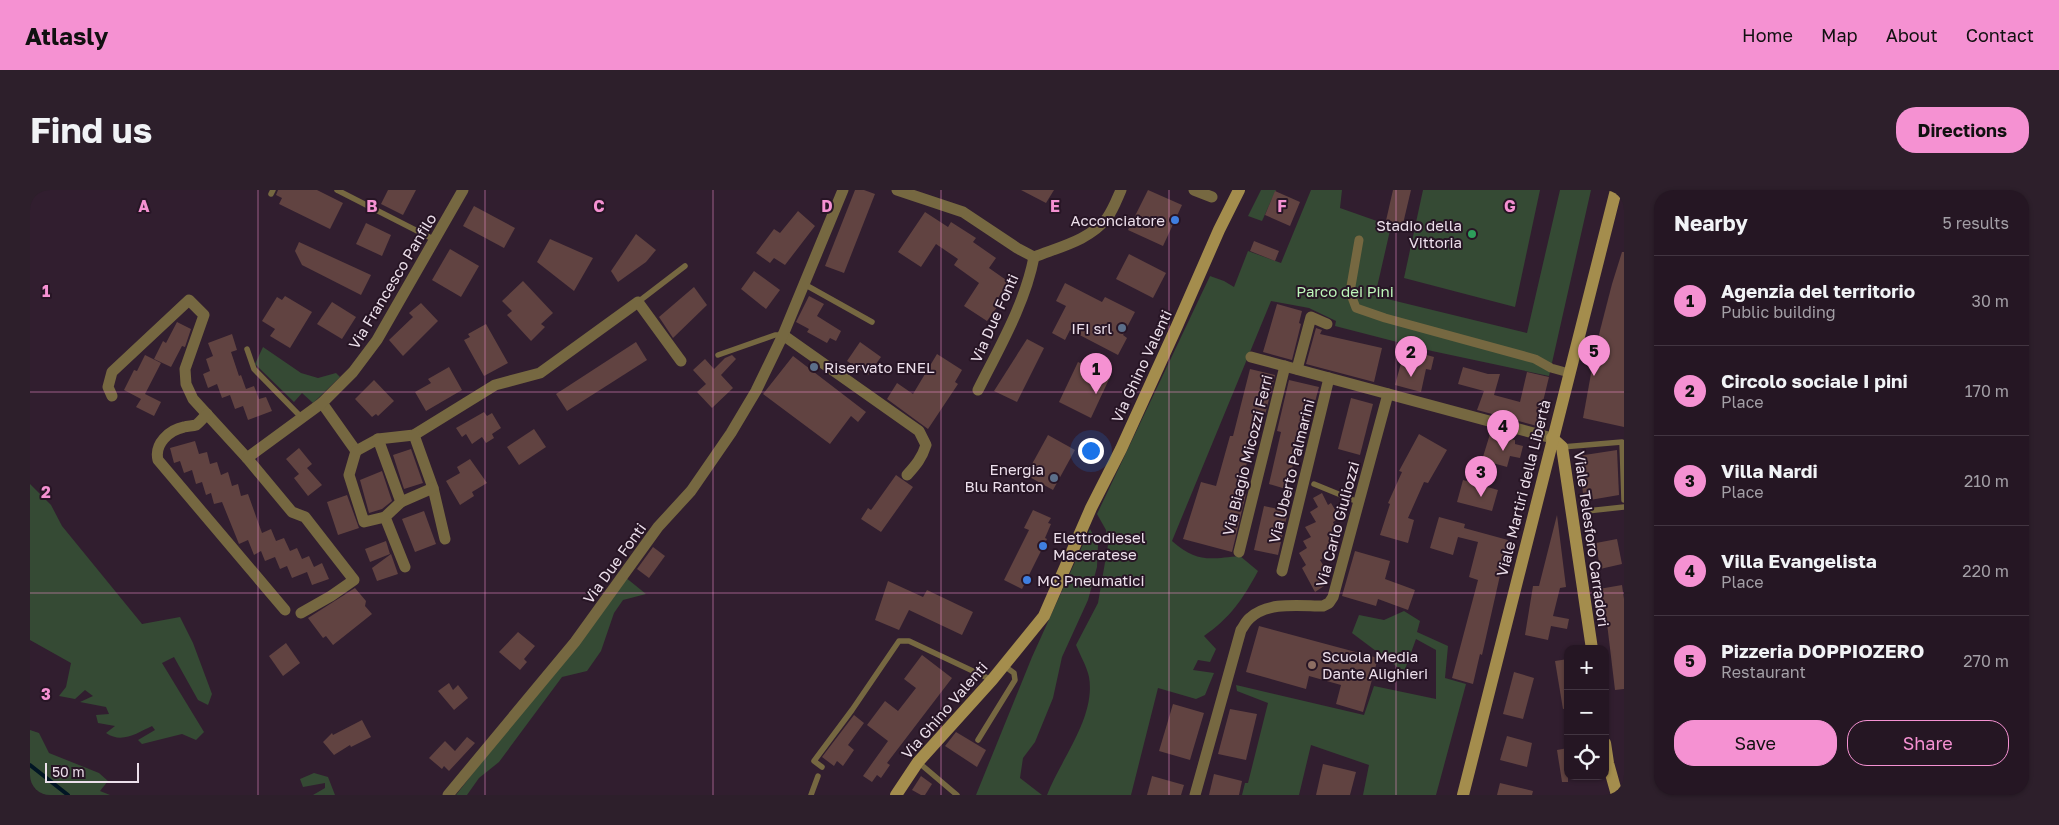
<!DOCTYPE html>
<html lang="en">
<head>
<meta charset="utf-8">
<style>
  body { margin:0; font-family:"Golos Text",sans-serif; background:#2d1f2b; color:#f1f3f6 }
  .controls { position:absolute; right:15px; bottom:15px; display:grid; overflow:hidden; border-radius:10px; box-shadow:0 1px 4px #0004 }
  .controls button { width:45px; height:45px; display:grid; place-items:center; padding:0; border:0; border-bottom:1px solid #423541; background:#251623; color:#f1f3f6; font:25px sans-serif }
  .scale { position:absolute; left:15px; bottom:12px; width:94px; box-sizing:border-box; padding-left:5px; border:2px solid #ecdfeb; border-top:0; font-size:14px; line-height:18px; white-space:nowrap; color:#ecdfeb; -webkit-text-stroke:4px #271525; paint-order:stroke }
  .you { position:absolute; left:1060px; top:260px; width:18px; height:18px; margin:-12px; border:4px solid #fff; border-radius:50%; background:#1a73e8; box-shadow:0 0 0 8px #1a73e833 }
  .badge { display:grid; place-items:center; width:32px; height:32px; border-radius:50%; background:#f591d2; color:#111; font-size:16px; font-weight:700 }
  .pin { position:absolute; translate:-50% -41px; filter:drop-shadow(0 1px 2px #0008) }
  .pin::after { content:''; position:absolute; top:26px; width:18px; height:15px; background:inherit; clip-path:polygon(0 0,100% 0,50% 100%) }
  .list { margin:0; padding:0; list-style:none }
  h2 { display:flex; justify-content:space-between; align-items:center; height:65px; margin:0; padding:0 20px; font-size:21px }
  h2 small { font-size:16px; font-weight:400; color:#a39fa6 }
  .list li { display:grid; grid-template-columns:32px 1fr auto; gap:15px; align-items:center; box-sizing:border-box; height:90px; padding:0 20px; border-top:1px solid #423541 }
  .list b { display:block; font-size:19px; white-space:nowrap }
  .list p { margin:0; font-size:16px; white-space:nowrap; color:#a39fa6 }
  .list em { font-size:16px; font-style:normal; color:#a39fa6 }
  .actions { display:flex; gap:10px; padding:15px 20px }
  .actions a { flex:1; padding:11px 0; border:1px solid #f591d2; border-radius:20px; text-align:center; font-size:18px; color:#f591d2 }
  .actions .main { background:#f591d2; color:#111 }
  .icon { flex:none; width:28px; height:28px; fill:none; stroke:currentColor; stroke-width:2; stroke-linecap:round; stroke-linejoin:round }
  .map { position:relative; flex:none; width:1594px; height:605px; overflow:hidden; border-radius:20px }
  header { display:flex; align-items:center; gap:30px; box-sizing:border-box; height:70px; padding:0 25px; background:#f591d2; color:#111 }
  header strong { font-size:24px }
  nav { display:flex; gap:28px; margin-inline-start:auto; font-size:18px }
  .intro { display:flex; align-items:center; justify-content:space-between; box-sizing:border-box; height:120px; padding:0 30px }
  h1 { margin:0; font-size:35px }
  .button { padding:12px 22px; border-radius:20px; background:#f591d2; color:#111; font-size:18px; font-weight:700 }
  main { display:flex; gap:30px; padding:0 30px }
  aside { flex:1; background:#251623; border-radius:20px; box-shadow:0 1px 4px #0004 }
  .map>svg:first-child { display:block }
  .green { fill:#354a34 }
  .lines { fill:none; stroke-linecap:round; stroke-linejoin:round }
  .stream { stroke:#011524; stroke-width:4 }
  .building { fill:#614341 }
  .service { stroke:#766841; stroke-width:5.5 }
  .pedestrian { stroke:#766841; stroke-width:9 }
  .minor { stroke:#766841; stroke-width:11 }
  .secondary { stroke:#a48d4d; stroke-width:12 }
  .grid { fill:none; stroke:#f591d2; stroke-width:1; stroke-opacity:0.55 }
  .shop-dot { fill:#3f7fe0; stroke:#271525; stroke-width:2 }
  .leisure-dot { fill:#2e9e5b; stroke:#271525; stroke-width:2 }
  .service-dot { fill:#5c6f8a; stroke:#271525; stroke-width:2 }
  .education-dot { fill:#8d6e63; stroke:#271525; stroke-width:2 }
  .labels { text-anchor:middle; dominant-baseline:central; stroke-width:4; stroke-linejoin:round; paint-order:stroke }
  .poi-label { font-size:15px; fill:#ecdfeb; stroke:#271525; text-anchor:end }
  .street-label { font-size:15px; fill:#ecdfeb; stroke:#271525 }
  .park-label { font-size:15px; fill:#bdf6b9; stroke:#271525 }
  .grid-label { font-size:16px; text-anchor:middle; font-weight:bold; fill:#f591d2; stroke:#271525; stroke-width:4; stroke-linejoin:round; paint-order:stroke }
</style>
</head>
<body>
<header>
<strong>Atlasly</strong>
<nav><a>Home</a><a>Map</a><a>About</a><a>Contact</a></nav>
</header>
<div class="intro"><h1>Find us</h1><a class="button">Directions</a></div>
<main>
<div class="map">
<svg width="1594" height="605" viewBox="0 0 1594 605">
  <rect width="100%" height="100%" fill="#311e2f"/>
  <g class="green">
    <path d="M1231,0H1246L1232,31L1218,26Z"/>
    <path d="M1281,0H1312L1310,18L1361,36L1345,106L1497,143L1530,0H1561L1519,186L1402,161L1305,136L1306,131L1279,118L1241,111L1142,351C1167,373 1179,369 1210,366L1228,381C1213,409 1200,428 1174,446L1186,459L1180,472L1168,470L1163,480L1184,483L1175,505L1166,509L1128,498L1101,605H1017C1031,569 1066,527 1059,487C1057,477 1050,465 1046,455L1068,413L1078,355L1076,340L1067,324L1180,86L1194,91L1204,97L1218,61L1251,73Z"/>
    <path d="M1393,0H1510L1485,117L1374,88Z"/>
    <path d="M233,157L271,183L288,188L306,183L310,187L283,213L272,203L264,212L225,174Z"/>
    <path d="M0,294L21,315L32,336L112,434L150,427L163,453L182,504L178,515L168,510L144,467L132,473L174,542L166,550L152,544L112,554L108,550L125,540L122,536C107,543 92,554 76,543L85,536L68,533L66,525L79,524L76,517L50,512L63,506L55,500L45,509L29,506L36,497L41,473L0,450Z"/>
    <path d="M1060,339L1068,354L1067,377L1058,410L1032,467L1023,508L1005,552L993,568L990,588L1012,605H946L1002,467Z"/>
    <path d="M595,387L616,404L593,410L584,423L571,461L557,481L532,487L469,572L449,588L437,605H426Z"/>
    <path d="M1374,421L1390,431L1387,442L1418,456L1415,488L1436,494L1406,605H1333L1339,575L1281,555L1269,605H1212L1215,593H1218L1238,513L1207,501L1206,495L1334,525L1344,496L1406,509V460L1386,449L1374,482L1322,443L1329,425L1354,430Z"/>
    <path d="M0,540L9,543L19,563L69,583L78,591L70,601L80,605H0Z"/>
    <path d="M284,583L298,587L305,605H283L295,598V593L273,597L270,589Z"/>
  </g>
  <g class="lines">
    <path class="stream" d="M0,575L38,605"/>
  </g>
  <g class="building">
    <path d="M248,0H287L313,13L300,39L249,14L252,8L246,5Z"/>
    <path d="M358,0H386L373,25L351,14Z"/>
    <path d="M825,0H834L845,4L814,83L795,76Z"/>
    <path d="M991,0H1024L1016,13Z"/>
    <path d="M1118,0L1152,15L1133,56L1098,40Z"/>
    <path d="M1363,0H1381L1372,38L1355,35Z"/>
    <path d="M1245,1L1270,12L1260,36L1235,25Z"/>
    <path d="M444,16L485,38L474,58L433,36Z"/>
    <path d="M768,21L785,36L755,75L744,68L740,73L726,63L744,39L750,43Z"/>
    <path d="M895,22L918,37L921,32L946,48L943,52L966,68L959,78L979,92L966,111L970,113L957,131L934,116L949,93L924,75L928,69L906,54L891,77L868,62Z"/>
    <path d="M336,33L361,45L352,66L326,54Z"/>
    <path d="M606,44L626,60L616,72L588,92L581,81Z"/>
    <path d="M520,49L563,68L544,101L507,72Z"/>
    <path d="M1224,51L1249,61L1245,71L1220,61Z"/>
    <path d="M269,52L341,85L331,105L272,75L265,61Z"/>
    <path d="M420,59L449,76L431,107L402,90Z"/>
    <path d="M1592,62H1594V237L1553,228L1566,156L1582,94Z"/>
    <path d="M1099,64L1136,83L1123,108L1086,89Z"/>
    <path d="M724,81L750,100L736,119L711,99Z"/>
    <path d="M493,91L523,123L511,134L515,137L501,151L477,125L482,121L472,111Z"/>
    <path d="M1035,93L1072,112L1075,107L1105,122L1093,145L1097,148L1088,165L1040,140L1035,150L1022,143L1036,116L1026,111Z"/>
    <path d="M664,97L677,115L643,148L629,127Z"/>
    <path d="M255,106L282,122L260,158L240,146L245,139L232,131L247,107L252,110Z"/>
    <path d="M779,106L794,114L787,126L811,141L806,151L800,148L797,153L777,142L779,139L766,132Z"/>
    <path d="M302,112L326,127L312,149L287,134Z"/>
    <path d="M391,113L408,131L373,166L359,150L383,127L379,123Z"/>
    <path d="M1247,114L1272,121L1269,133L1271,134L1262,170L1233,162Z"/>
    <path d="M147,132L161,139L155,157L152,156L141,177L124,169L133,151L136,153Z"/>
    <path d="M456,134L478,173L454,186L434,150L440,147L438,144Z"/>
    <path d="M1286,138L1292,140L1290,144L1352,158L1344,192L1276,174Z"/>
    <path d="M202,144L207,160L201,162L209,186L211,185L216,199L224,196L229,209L236,207L242,221L218,230L213,216L205,219L200,205L192,208L187,194L178,198L173,184L180,181L176,169L183,166L178,153Z"/>
    <path d="M997,149L1014,158L987,212L964,201Z"/>
    <path d="M606,152L617,170L537,221L526,204Z"/>
    <path d="M830,152L851,167L838,185L817,171Z"/>
    <path d="M1375,159L1404,167L1401,180L1396,179L1391,202L1365,195Z"/>
    <path d="M907,164L932,180L925,192L928,194L898,239L857,209L867,193L883,204Z"/>
    <path d="M115,165L131,173L115,204L131,212L124,226L106,217L111,209L94,200L104,180L107,181Z"/>
    <path d="M702,165L706,169L691,185L703,198L682,218L667,202L676,194L663,180L675,169L684,179L695,168Z"/>
    <path d="M763,166L836,222L828,232L821,226L800,254L733,204Z"/>
    <path d="M1048,172L1080,187L1061,228L1029,212Z"/>
    <path d="M419,177L432,200L396,221L385,202L401,193L398,189Z"/>
    <path d="M1433,177L1458,184H1470L1464,205L1490,212L1497,182L1519,187L1507,236L1447,220L1454,201L1428,194Z"/>
    <path d="M1220,179L1245,185L1232,237L1227,236L1209,302L1216,304L1202,362L1153,349L1171,292L1186,296L1200,246H1203Z"/>
    <path d="M344,190L364,211L348,226L346,224L342,227L325,209Z"/>
    <path d="M1259,190L1289,197L1275,249L1271,248L1256,299L1239,294L1251,242L1247,241Z"/>
    <path d="M1321,208L1343,214L1330,265L1308,259Z"/>
    <path d="M454,222L457,226L462,223L471,238L462,244L464,248L456,253L452,247L442,254L436,244L432,247L426,238Z"/>
    <path d="M504,239L516,257L489,275L477,257Z"/>
    <path d="M1389,244L1417,260L1398,293L1394,292L1378,328L1384,330L1378,353L1350,345L1360,314L1358,313L1372,282L1369,281Z"/>
    <path d="M1460,244L1485,250V254L1493,256L1490,268L1480,266L1477,277L1452,270Z"/>
    <path d="M1018,245L1045,260L1023,300L996,285Z"/>
    <path d="M165,251L169,264L177,262L180,274L187,272L191,285L198,282L202,296L208,294L211,306L218,304L232,343L241,339L246,351L254,348L260,361L267,358L272,369L279,366L284,377L292,373L299,389L282,395L277,382L262,388L257,376L250,379L245,367L235,371L231,361L224,365L218,350L209,354L192,312L184,314L181,303L176,305L172,292L166,294L162,280L154,283L150,271L144,273L140,258Z"/>
    <path d="M269,258L282,274L277,278L292,295L278,306L264,288L269,284L256,269Z"/>
    <path d="M381,259L393,293L374,299L363,265Z"/>
    <path d="M1587,260L1589,305L1554,311L1548,266Z"/>
    <path d="M440,269L457,293L442,302L444,306L430,315L416,291L430,283L427,277Z"/>
    <path d="M352,281L362,311L352,319L339,323L330,290Z"/>
    <path d="M866,285L883,297L851,342L831,329L838,318L841,320Z"/>
    <path d="M1433,290L1468,300L1462,321L1427,312Z"/>
    <path d="M1292,303L1298,315L1301,313L1310,328L1303,332L1306,339L1297,344L1304,356L1297,360L1299,364L1290,370L1298,383L1290,388L1294,396L1285,402L1272,378L1276,375L1269,363L1277,358L1273,351L1281,347L1275,337L1286,332L1280,322L1288,317L1283,308Z"/>
    <path d="M317,305L329,338L308,345L297,312Z"/>
    <path d="M1234,316L1258,321L1248,365L1224,360Z"/>
    <path d="M1003,320L1021,328L1018,333L1021,334L1015,348L1017,349L992,399L974,390L999,340L994,338Z"/>
    <path d="M394,321L406,354L385,362L372,329Z"/>
    <path d="M1527,325L1536,397L1530,398L1523,426L1539,429L1537,439L1521,436L1518,450L1495,445L1503,396H1509Z"/>
    <path d="M1409,327L1435,334L1434,338L1478,350L1452,465L1450,464L1443,494L1422,488L1448,390L1439,387L1448,352L1428,347L1423,365L1400,358Z"/>
    <path d="M1587,349L1592,374L1570,379L1566,353Z"/>
    <path d="M356,351L360,364L340,372L335,359Z"/>
    <path d="M623,357L635,366L619,388L607,379Z"/>
    <path d="M1325,361L1360,371L1355,389L1385,400L1378,420L1348,409L1346,416L1312,406Z"/>
    <path d="M361,364L368,384L347,391L342,378Z"/>
    <path d="M858,391L893,407L897,400L943,422L932,445L879,420L869,440L845,430Z"/>
    <path d="M1592,395L1594,409V499L1585,500L1576,425H1573L1569,399Z"/>
    <path d="M325,398L336,411L335,416L342,424L303,455L296,446L293,448L278,428Z"/>
    <path d="M1229,436L1348,468L1333,522L1306,514L1311,495L1279,486L1276,499L1216,482Z"/>
    <path d="M488,442L505,456L494,469L497,472L490,480L469,462Z"/>
    <path d="M256,453L270,473L253,486L239,466Z"/>
    <path d="M892,465L922,488L857,573L860,575L851,588L847,585L842,592L833,586L858,551L837,535L855,511L868,521L886,498L874,489Z"/>
    <path d="M1538,469V518L1533,519L1525,471Z"/>
    <path d="M1484,482L1504,488L1493,529L1473,524Z"/>
    <path d="M419,493L423,500L428,495L438,508L424,520L408,501Z"/>
    <path d="M1143,514L1174,523L1160,570L1129,561Z"/>
    <path d="M1200,519L1227,524L1216,570L1188,564Z"/>
    <path d="M824,525L834,533L818,555L824,560L813,576L807,571L804,576L792,567Z"/>
    <path d="M332,530L341,547L321,557L320,555L304,565L293,552L302,543L303,545Z"/>
    <path d="M926,542L956,560L947,577L915,556Z"/>
    <path d="M1477,546L1502,553L1497,577L1470,570Z"/>
    <path d="M437,547L445,553L419,581L414,576L412,579L399,568L415,551L425,561Z"/>
    <path d="M1538,558V592H1532L1527,560Z"/>
    <path d="M1293,574L1326,582L1320,605H1286Z"/>
    <path d="M1184,584L1212,591L1209,605H1179Z"/>
    <path d="M891,586L902,594L895,605H891L882,600Z"/>
    <path d="M1122,586L1154,595L1151,605H1117Z"/>
    <path d="M1470,593L1503,601L1502,605H1467Z"/>
  </g>
  <g class="lines">
    <g class="service">
      <path d="M307,0L403,49"/>
      <path d="M241,4L243,0"/>
      <path d="M774,94L842,132"/>
      <path d="M608,112L655,76"/>
      <path d="M217,159L224,179L272,228"/>
      <path d="M688,165L745,145H753"/>
      <path d="M1532,257L1592,252L1594,310"/>
      <path d="M1284,294L1328,312"/>
      <path d="M1557,321L1594,317"/>
      <path d="M948,550L985,490L984,483L973,475"/>
      <path d="M888,572L927,605"/>
      <path d="M792,577L784,571L822,520L869,451H879L962,490"/>
      <path d="M781,605L788,586"/>
    </g>
    <path class="pedestrian" d="M1329,50L1320,102L1326,118L1355,128L1505,169L1521,178L1539,183"/>
    <g class="minor">
      <path d="M867,0L933,22L987,58L1004,67C1029,57 1060,50 1077,28C1083,20 1087,9 1091,0"/>
      <path d="M1164,0L1182,7"/>
      <path d="M753,145L889,241L896,255C892,268 886,275 877,285"/>
      <path d="M1221,167L1522,248"/>
      <path d="M1267,179L1281,127L1297,134"/>
      <path d="M948,200C969,158 995,114 1004,67"/>
      <path d="M82,206L78,197L82,182L159,110L174,125L155,179L156,194L163,209L217,268L262,322L275,327L324,390L301,406L271,423"/>
      <path d="M292,213L326,261L348,249L384,245L465,195L510,183L608,112L651,171"/>
      <path d="M177,224C174,227 170,232 166,235C163,236 158,236 154,237C139,240 124,254 128,270L255,420"/>
      <path d="M384,245L403,298L415,349"/>
      <path d="M348,249L371,312L403,298"/>
      <path d="M326,261L319,285L334,332L355,327"/>
      <path d="M217,268L292,213L323,182L347,150L433,0"/>
      <path d="M371,312L355,327L375,377"/>
      <path d="M1209,362L1255,176"/>
      <path d="M1252,381L1299,188"/>
      <path d="M418,605L545,452L628,337L661,301L701,243L726,201L753,145L813,0"/>
      <path d="M1165,605L1211,440C1214,436 1216,431 1220,428C1238,411 1271,416 1293,416L1299,413L1303,407L1358,204"/>
    </g>
    <g class="secondary">
      <path d="M1522,248L1532,257L1562,459"/>
      <path d="M1575,553L1578,573L1587,605"/>
      <path d="M866,605L888,572L962,490L1014,426L1061,318L1091,259L1147,136L1189,40L1209,0"/>
      <path d="M1433,605L1586,0"/>
    </g>
  </g>
  <path class="grid" d="M228,0V605M455,0V605M683,0V605M911,0V605M1139,0V605M1366,0V605M0,202H1594M0,403H1594"/>
  <g class="shop-dot">
    <circle cx="1145" cy="30" r="5"/>
    <circle cx="1013" cy="356" r="5"/>
    <circle cx="997" cy="390" r="5"/>
  </g>
  <circle class="leisure-dot" cx="1442" cy="44" r="5"/>
  <g class="service-dot">
    <circle cx="1092" cy="138" r="5"/>
    <circle cx="784" cy="177" r="5"/>
    <circle cx="1024" cy="288" r="5"/>
  </g>
  <circle class="education-dot" cx="1282" cy="475" r="5"/>
  <g class="labels">
    <g class="poi-label">
      <text x="1135" y="30">Acconciatore</text>
      <text x="1432" y="35">Stadio della<tspan x="1432" dy="17">Vittoria</tspan></text>
      <text x="1082" y="138">IFI srl</text>
      <text x="794" y="177" text-anchor="start">Riservato ENEL</text>
      <text x="1014" y="279">Energia<tspan x="1014" dy="17">Blu Ranton</tspan></text>
      <text x="1023" y="347" text-anchor="start">Elettrodiesel<tspan x="1023" dy="17">Maceratese</tspan></text>
      <text x="1007" y="390" text-anchor="start">MC Pneumatici</text>
      <text x="1292" y="466" text-anchor="start">Scuola Media<tspan x="1292" dy="17">Dante Alighieri</tspan></text>
    </g>
    <g class="street-label">
      <text transform="translate(362 91) rotate(-59)">Via Francesco Panfilo</text>
      <text transform="translate(964 128) rotate(-66)">Via Due Fonti</text>
      <text transform="translate(1111 176) rotate(-65)">Via Ghino Valenti</text>
      <text transform="translate(1217 265) rotate(-76)">Via Biagio Micozzi Ferri</text>
      <text transform="translate(1261 281) rotate(-76)">Via Uberto Palmarini</text>
      <text transform="translate(1493 298) rotate(-76)">Viale Martiri della Libertà</text>
      <text transform="translate(1307 334) rotate(-75)">Via Carlo Giuliozzi</text>
      <text transform="translate(1562 349) rotate(82)">Viale Telesforo Carradori</text>
      <text transform="translate(584 373) rotate(-54)">Via Due Fonti</text>
      <text transform="translate(914 520) rotate(-49)">Via Ghino Valenti</text>
    </g>
    <g class="park-label">
      <text x="1315" y="101">Parco dei Pini</text>
    </g>
  </g>
  <g class="grid-label">
    <text x="114" y="22">A</text>
    <text x="342" y="22">B</text>
    <text x="569" y="22">C</text>
    <text x="797" y="22">D</text>
    <text x="1025" y="22">E</text>
    <text x="1252" y="22">F</text>
    <text x="1480" y="22">G</text>
    <text x="16" y="107">1</text>
    <text x="16" y="308">2</text>
    <text x="16" y="510">3</text>
  </g>
</svg>
<div class="controls">
<button>+</button>
<button>−</button>
<button><svg class="icon" aria-label="locate" viewBox="0 0 24 24"><circle cx="12" cy="12" r="6"/><path d="M12 2v4M12 18v4M2 12h4M18 12h4"/></svg></button>
</div>
<div class="scale">50 m</div>
<div class="you"></div>
<div class="pin badge" style="left:1066px;top:204px">1</div>
<div class="pin badge" style="left:1381px;top:187px">2</div>
<div class="pin badge" style="left:1451px;top:307px">3</div>
<div class="pin badge" style="left:1473px;top:261px">4</div>
<div class="pin badge" style="left:1564px;top:186px">5</div>
</div>
<aside>
<h2>Nearby<small>5 results</small></h2>
<ul class="list">
<li><span class="badge">1</span><div><b>Agenzia del territorio</b><p>Public building</p></div><em>30 m</em></li>
<li><span class="badge">2</span><div><b>Circolo sociale I pini</b><p>Place</p></div><em>170 m</em></li>
<li><span class="badge">3</span><div><b>Villa Nardi</b><p>Place</p></div><em>210 m</em></li>
<li><span class="badge">4</span><div><b>Villa Evangelista</b><p>Place</p></div><em>220 m</em></li>
<li><span class="badge">5</span><div><b>Pizzeria DOPPIOZERO</b><p>Restaurant</p></div><em>270 m</em></li>
</ul>
<div class="actions"><a class="main">Save</a><a>Share</a></div>
</aside>
</main>
</body>
</html>
